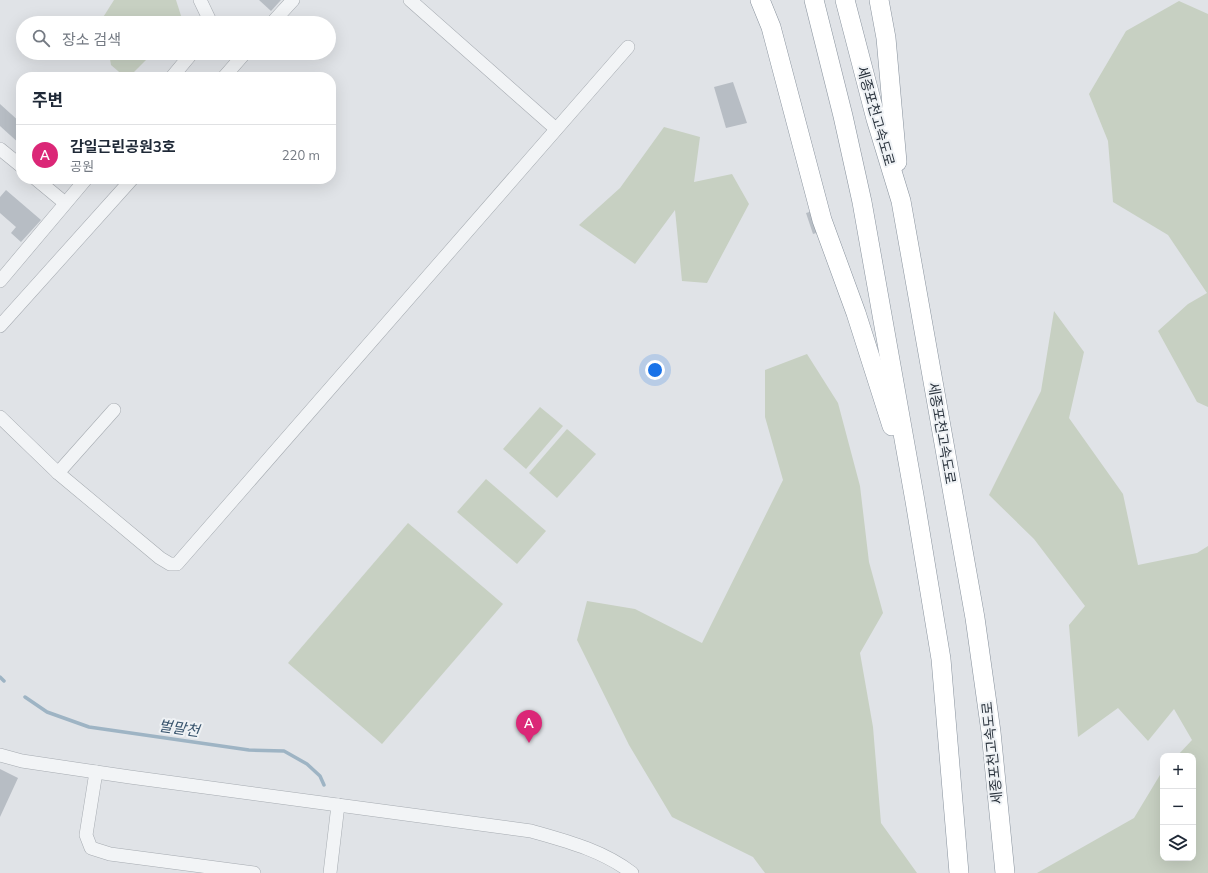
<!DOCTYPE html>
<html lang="ko">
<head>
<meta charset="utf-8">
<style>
  body { margin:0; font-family:Mulish,"Noto Sans KR",sans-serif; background:#f6f6f7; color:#1f2937 }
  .controls { position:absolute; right:12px; bottom:12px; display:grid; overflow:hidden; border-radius:8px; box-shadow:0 4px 16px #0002 }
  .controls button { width:36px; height:36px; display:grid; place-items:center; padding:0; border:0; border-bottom:1px solid #e0e1e3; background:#fff; color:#1f2937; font:20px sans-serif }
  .you { position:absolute; left:655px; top:370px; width:14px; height:14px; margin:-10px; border:3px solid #fff; border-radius:50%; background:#1a73e8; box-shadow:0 0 0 6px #1a73e833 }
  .badge { display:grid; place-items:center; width:26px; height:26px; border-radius:50%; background:#db2777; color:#fff; font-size:13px; font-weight:700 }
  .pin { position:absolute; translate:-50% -33px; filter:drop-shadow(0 1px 2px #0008) }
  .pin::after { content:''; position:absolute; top:21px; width:14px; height:12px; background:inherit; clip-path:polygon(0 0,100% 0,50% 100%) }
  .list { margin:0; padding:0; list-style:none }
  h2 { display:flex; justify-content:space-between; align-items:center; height:52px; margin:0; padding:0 16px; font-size:17px }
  h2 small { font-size:13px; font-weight:400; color:#747a83 }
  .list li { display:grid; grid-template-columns:26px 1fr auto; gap:12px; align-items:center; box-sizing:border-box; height:60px; padding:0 16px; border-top:1px solid #e0e1e3 }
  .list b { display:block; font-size:15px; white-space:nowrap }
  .list p { margin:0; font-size:13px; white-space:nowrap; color:#747a83 }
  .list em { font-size:13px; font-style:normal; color:#747a83 }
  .icon { flex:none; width:22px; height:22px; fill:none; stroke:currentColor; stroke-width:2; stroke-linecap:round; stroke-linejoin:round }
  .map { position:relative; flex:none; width:1208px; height:873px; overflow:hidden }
  .search { position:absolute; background:#fff; box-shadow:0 4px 16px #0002; left:16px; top:16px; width:320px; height:44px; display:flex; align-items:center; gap:10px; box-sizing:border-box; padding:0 14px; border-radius:22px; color:#747a83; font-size:15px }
  .panel { position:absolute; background:#fff; box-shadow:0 4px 16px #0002; left:16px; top:72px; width:320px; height:112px; border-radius:16px }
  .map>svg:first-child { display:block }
  .green { fill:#c7d0c2 }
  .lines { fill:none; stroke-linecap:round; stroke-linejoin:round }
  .stream { stroke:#9eb4c4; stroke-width:3.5 }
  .building { fill:#b7bdc4 }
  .minor-casing { stroke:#a6abb1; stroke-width:14 }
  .highway-casing { stroke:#88929d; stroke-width:20 }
  .minor { stroke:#f2f4f6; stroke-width:13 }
  .highway { stroke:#fff; stroke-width:19 }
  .labels { text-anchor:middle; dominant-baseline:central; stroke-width:4; stroke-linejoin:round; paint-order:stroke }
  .street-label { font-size:14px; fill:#2a333d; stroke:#eff2f5 }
  .water-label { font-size:15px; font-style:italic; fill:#38546d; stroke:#eff2f5 }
</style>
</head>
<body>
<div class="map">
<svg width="1208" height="873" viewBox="0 0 1208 873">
  <rect width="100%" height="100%" fill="#e0e3e7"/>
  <g class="green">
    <path d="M114,0H176L183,22L103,23L102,19Z"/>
    <path d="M1179,1L1208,14V407L1197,402L1158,331L1188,304L1207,293L1168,235L1113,202L1108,141L1089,94L1126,31Z"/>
    <path d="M109,53H153L129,77H125L111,65Z"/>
    <path d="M664,127L700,137L694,182L732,174L749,204L707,283L682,281L675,210L635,264L579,225L620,188Z"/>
    <path d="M1054,311L1084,352L1069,418L1123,494L1138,565L1197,553L1208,546V873H1037L1134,818L1163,770V858H1193V756H1177L1192,740L1174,709L1148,741L1118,708L1078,737L1069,625L1085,606L1034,539L989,495L1041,391Z"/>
    <path d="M807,354L838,403L860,486L869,562L883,613L860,653L873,727L881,823L917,873H765L753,857L672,817L629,745L577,640L587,601L635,609L702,643L783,480L765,417V370Z"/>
    <path d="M540,407L563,426L526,469L503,449Z"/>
    <path d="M567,429L596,454L557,498L529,473Z"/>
    <path d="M486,479L546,531L517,564L457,512Z"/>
    <path d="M408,523L503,604L382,744L288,663Z"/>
  </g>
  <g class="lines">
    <g class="stream">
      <path d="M0,677L4,681"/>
      <path d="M25,697L47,712L89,727L249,750L284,751L307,764L320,776L324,785"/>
    </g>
  </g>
  <g class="building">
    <path d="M259,0H281L271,11Z"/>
    <path d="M733,82L747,123L726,128L714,87Z"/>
    <path d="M0,104L21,123V145L0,126Z"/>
    <path d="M6,190L41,220L21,242L11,233L16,227L0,213V197Z"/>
    <path d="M820,209L826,230L813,234L806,213Z"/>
    <path d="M0,769L18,778L0,817Z"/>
  </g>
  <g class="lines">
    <defs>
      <g id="minor">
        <path d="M200,0L211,23"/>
        <path d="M410,0L556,129"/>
        <path d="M272,23L293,0"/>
        <path d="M172,77L192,53"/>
        <path d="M224,77L245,53"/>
        <path d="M0,149L21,166"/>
        <path d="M36,179L65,203"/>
        <path d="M0,281L86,179"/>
        <path d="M0,326L132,179"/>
        <path d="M0,417L58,473L160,558L170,564H177L628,47"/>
        <path d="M58,473L114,410"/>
        <path d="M0,755L22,761L130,777L531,831C566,841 602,850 632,873"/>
        <path d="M96,772L86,835L91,848L110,854L254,873"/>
        <path d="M330,873L338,805"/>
      </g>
      <g id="highway">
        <path d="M760,0L771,27L822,220L856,313L892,426"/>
        <path d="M814,0L843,116L862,202L915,501L941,659L959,873"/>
        <path d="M845,0L876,119L901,201L975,618L991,732L1005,873"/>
        <path d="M879,0L886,38L897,162"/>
      </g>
    </defs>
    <use href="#minor" class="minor-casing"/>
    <use href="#highway" class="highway-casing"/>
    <use href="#minor" class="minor"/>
    <use href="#highway" class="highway"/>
  </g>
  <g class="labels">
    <g class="street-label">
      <text transform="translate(876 116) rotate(74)">세종포천고속도로</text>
      <text transform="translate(942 433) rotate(80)">세종포천고속도로</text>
      <text transform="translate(992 753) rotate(-96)">세종포천고속도로</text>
    </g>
    <g class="water-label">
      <text transform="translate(179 728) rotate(8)">벌말천</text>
    </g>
  </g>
</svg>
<div class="controls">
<button>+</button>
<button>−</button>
<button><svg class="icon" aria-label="layers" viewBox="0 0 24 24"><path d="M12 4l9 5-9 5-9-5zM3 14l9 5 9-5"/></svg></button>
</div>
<div class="you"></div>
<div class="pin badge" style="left:529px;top:743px">A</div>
<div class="search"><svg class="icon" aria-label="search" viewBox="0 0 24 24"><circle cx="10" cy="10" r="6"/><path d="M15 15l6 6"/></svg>장소 검색</div>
<section class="panel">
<h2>주변<small></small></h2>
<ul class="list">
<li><span class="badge">A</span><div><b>감일근린공원3호</b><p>공원</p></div><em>220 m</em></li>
</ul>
</section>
</div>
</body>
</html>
